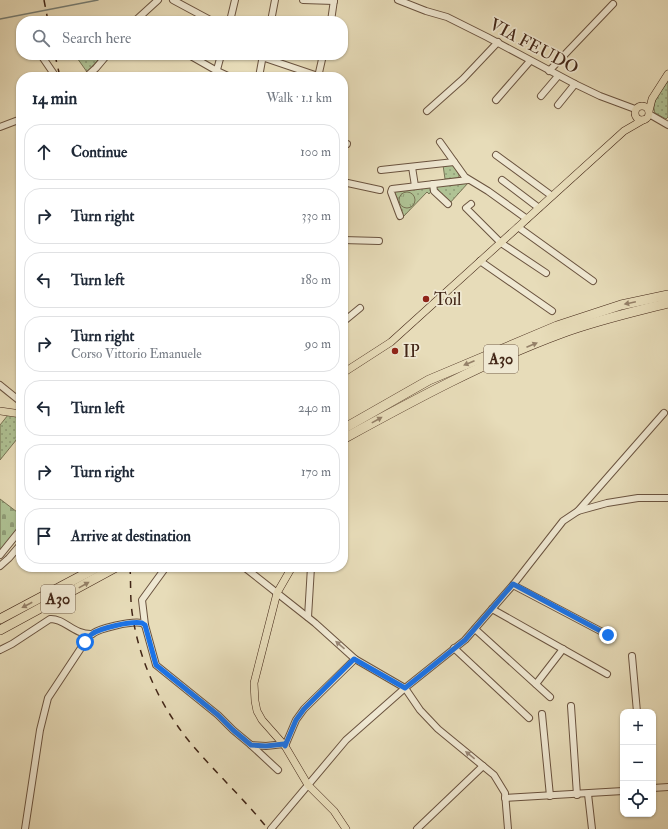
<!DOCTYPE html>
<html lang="en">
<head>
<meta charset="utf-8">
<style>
  body { margin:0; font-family:"IM FELL Double Pica",serif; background:#f2f2f3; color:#1f2937 }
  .controls { position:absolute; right:12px; bottom:12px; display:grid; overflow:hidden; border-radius:8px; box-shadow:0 1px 3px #0004 }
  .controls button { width:36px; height:36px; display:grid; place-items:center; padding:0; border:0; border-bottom:1px solid #e0e1e3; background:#fff; color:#1f2937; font:20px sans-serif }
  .stop { position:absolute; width:12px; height:12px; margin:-9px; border:3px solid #1a73e8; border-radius:50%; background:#fff }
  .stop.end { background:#1a73e8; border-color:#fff; box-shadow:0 1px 4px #0008 }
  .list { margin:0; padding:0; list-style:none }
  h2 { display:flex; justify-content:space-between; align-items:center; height:52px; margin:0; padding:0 16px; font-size:17px }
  h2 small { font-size:13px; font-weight:400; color:#747a83 }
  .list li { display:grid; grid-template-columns:26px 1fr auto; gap:12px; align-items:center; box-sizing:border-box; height:56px; margin:0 8px 8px; padding:0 8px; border:1px solid #e0e1e3; border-radius:16px }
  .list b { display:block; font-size:15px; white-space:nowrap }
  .list p { margin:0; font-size:13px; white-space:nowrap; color:#747a83 }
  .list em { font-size:13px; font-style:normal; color:#747a83 }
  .icon { flex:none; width:22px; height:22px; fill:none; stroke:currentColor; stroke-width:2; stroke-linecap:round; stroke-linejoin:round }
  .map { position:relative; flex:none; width:668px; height:829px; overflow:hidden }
  .search { position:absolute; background:#fff; box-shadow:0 1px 3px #0004; left:16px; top:16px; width:332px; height:44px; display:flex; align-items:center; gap:10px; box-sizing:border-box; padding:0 14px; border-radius:16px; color:#747a83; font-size:15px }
  .panel { position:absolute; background:#fff; box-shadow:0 1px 3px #0004; left:16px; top:72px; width:332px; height:500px; border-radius:16px }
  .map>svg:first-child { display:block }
  .grass { fill:url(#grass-dots); stroke:#787455 }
  .cemetery { fill:url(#cemetery-stones); stroke:#787455 }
  .park { fill:url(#park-tufts); stroke:#787455 }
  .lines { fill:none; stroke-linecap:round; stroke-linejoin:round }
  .stream { stroke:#757e76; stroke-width:1.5 }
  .minor-casing { stroke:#6a533f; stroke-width:8 }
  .major-casing { stroke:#412516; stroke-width:8 }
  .highway-casing { stroke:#412516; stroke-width:10 }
  .minor { stroke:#efe8d2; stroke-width:6 }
  .major { stroke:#e7dcb9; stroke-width:7 }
  .highway { stroke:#e7dcb9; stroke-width:9 }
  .rail { stroke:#412516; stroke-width:1.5; stroke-dasharray:7 7; stroke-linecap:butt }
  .oneway { fill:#948068 }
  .oneway2 { fill:#988674 }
  .route { stroke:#1a73e8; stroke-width:5 }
  .poi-dot { fill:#8f2418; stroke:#efe8d2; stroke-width:1.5 }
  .labels { text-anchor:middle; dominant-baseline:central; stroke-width:3.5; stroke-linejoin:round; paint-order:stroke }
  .shield { fill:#efe8d2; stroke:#75604e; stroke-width:1 }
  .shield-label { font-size:16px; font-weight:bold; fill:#412516 }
  .street-label { font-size:17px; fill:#412516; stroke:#efe8d2 }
  .poi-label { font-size:17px; fill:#412516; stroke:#efe8d2; text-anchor:start }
</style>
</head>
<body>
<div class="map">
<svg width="668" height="829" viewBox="0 0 668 829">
  <defs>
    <pattern id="grass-dots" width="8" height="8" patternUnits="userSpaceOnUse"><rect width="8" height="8" fill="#afc294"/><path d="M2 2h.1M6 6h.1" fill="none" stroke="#909d78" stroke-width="1.8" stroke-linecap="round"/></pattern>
    <pattern id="cemetery-stones" width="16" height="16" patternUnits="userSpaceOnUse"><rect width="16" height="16" fill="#afc294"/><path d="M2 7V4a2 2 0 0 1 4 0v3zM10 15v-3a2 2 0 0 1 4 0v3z" fill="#909d78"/></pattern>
    <pattern id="park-tufts" width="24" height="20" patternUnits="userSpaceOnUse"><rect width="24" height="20" fill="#afc294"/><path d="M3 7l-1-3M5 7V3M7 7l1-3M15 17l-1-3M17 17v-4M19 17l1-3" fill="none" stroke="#909d78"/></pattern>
  </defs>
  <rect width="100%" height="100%" fill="#e7dcb9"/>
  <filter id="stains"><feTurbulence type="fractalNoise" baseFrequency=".005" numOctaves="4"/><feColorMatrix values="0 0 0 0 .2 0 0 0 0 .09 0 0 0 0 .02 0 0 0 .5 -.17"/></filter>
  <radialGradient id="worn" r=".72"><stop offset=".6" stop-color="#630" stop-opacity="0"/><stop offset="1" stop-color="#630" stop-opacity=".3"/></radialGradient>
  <g class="grass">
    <path d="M75,55H95L98,60L87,72Z"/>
    <path d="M668,81V117L666,119L655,113C650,103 662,89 668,81Z"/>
    <path d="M443,165H454L459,175V177L457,178L445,179Z"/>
    <path d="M468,183L449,204L436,191V186Z"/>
    <path d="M433,186V189L429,194L427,192L403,217L393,192Z"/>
    <path d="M8,415L21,416V431L16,437L17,439L0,460V425Z"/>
  </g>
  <path class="cemetery" d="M0,499L21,515V526L0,551Z"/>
  <circle class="park" cx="407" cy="200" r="8"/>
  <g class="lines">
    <path class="stream" d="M0,19L98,0"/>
    <defs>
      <g id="minor">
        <path d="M173,0L212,21"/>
        <path d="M303,0L334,1"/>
        <path d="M398,0L426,11L447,17L487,37L575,84L600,96L635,109"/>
        <path d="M135,21L158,0"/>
        <path d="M230,21L235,0"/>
        <path d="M271,21L275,0"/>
        <path d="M331,21L334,0"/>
        <path d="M189,55L217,71L230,77"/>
        <path d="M256,55L318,76"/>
        <path d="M36,56H41L43,58L56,77"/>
        <path d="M549,71L613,4"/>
        <path d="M86,77L96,68L107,55"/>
        <path d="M215,77L221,55"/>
        <path d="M259,77L263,55"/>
        <path d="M318,77L323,55"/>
        <path d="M541,96L558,76"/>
        <path d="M496,100L530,61"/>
        <path d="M558,105L575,84"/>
        <path d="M427,111L463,79L498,42"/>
        <path d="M649,114L668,125"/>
        <path d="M0,127L21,119"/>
        <path d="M440,142L465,177L488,191L527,219"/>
        <path d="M343,143L347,144"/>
        <path d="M496,155L552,196"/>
        <path d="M412,167L415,186"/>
        <path d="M381,170L454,162"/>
        <path d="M502,180L539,208"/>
        <path d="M343,182L380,190"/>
        <path d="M433,184L434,191L448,204"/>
        <path d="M471,204L466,208L501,243L546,273"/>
        <path d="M400,216L391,192L392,189L468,180"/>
        <path d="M518,227L593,281"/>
        <path d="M343,240L379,241"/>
        <path d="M480,261L552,311"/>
        <path d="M343,322L360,308"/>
        <path d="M0,385L21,402"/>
        <path d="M578,511L664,413"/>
        <path d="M0,555L21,529"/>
        <path d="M0,566L9,558L21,544"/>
        <path d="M244,567L315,623L355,659L405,688L420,710L438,729L494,775L505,793L508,829"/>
        <path d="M513,585L608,635"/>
        <path d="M492,609L607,674"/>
        <path d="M308,617L311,567"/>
        <path d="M145,625L142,600L166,567"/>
        <path d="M475,629L550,697"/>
        <path d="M454,648L529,718"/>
        <path d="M0,650L12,644L50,619C64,618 74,635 92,634"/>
        <path d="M632,656L637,712"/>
        <path d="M536,684L563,649"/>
        <path d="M571,706L577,795"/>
        <path d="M542,714L550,796"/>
        <path d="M251,745L278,770"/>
        <path d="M285,746L296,720L304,709L355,659"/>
        <path d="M653,788L668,787"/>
        <path d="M588,794L592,829"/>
        <path d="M505,798L623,791"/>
        <path d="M25,829L40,730L48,698L85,642C87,639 89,636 92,634C100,628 131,621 142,623L145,625L156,665L218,715L233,730L251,745L266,746L284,744"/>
        <path d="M271,829L346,740L405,688L465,640L513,585L563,521L578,511L607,503L638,498H668"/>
        <path d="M417,829L483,766"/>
      </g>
      <g id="major">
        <circle cx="642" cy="113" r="7"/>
        <path d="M649,111L652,99L668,74"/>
        <path d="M343,373L391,342L624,131L643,120"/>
        <path d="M0,411L21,414"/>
        <path d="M292,567L277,593L254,683L255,701L257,711L262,720L285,746L308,785L334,811L346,829"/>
      </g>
      <g id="highway">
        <path d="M343,429L429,380L557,326L621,305L668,295"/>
        <path d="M343,439C414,400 486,361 562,333C597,320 633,312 668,303"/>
        <path d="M0,619L98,567"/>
        <path d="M0,630L116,567"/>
      </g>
    </defs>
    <use href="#minor" class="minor-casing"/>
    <use href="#major" class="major-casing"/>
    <use href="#highway" class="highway-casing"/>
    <use href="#minor" class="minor"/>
    <use href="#major" class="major"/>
    <use href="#highway" class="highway"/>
    <g class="rail">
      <path d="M44,0L48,21"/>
      <path d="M55,55L60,77"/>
      <path d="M130,567C131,582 130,597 132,612C139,662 161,708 193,746C217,774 245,800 268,829"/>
    </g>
  </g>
  <defs><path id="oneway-solid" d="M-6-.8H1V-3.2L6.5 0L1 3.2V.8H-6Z"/></defs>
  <g class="oneway">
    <use href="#oneway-solid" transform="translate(630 303) rotate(168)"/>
    <use href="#oneway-solid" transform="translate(532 345) rotate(-23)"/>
    <use href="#oneway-solid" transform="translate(469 363) rotate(157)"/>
    <use href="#oneway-solid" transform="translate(377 420) rotate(-29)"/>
    <use href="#oneway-solid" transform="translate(84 585) rotate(-29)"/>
    <use href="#oneway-solid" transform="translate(27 605) rotate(152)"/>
  </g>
  <g class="oneway2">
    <use href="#oneway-solid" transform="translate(340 645) rotate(-139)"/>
    <use href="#oneway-solid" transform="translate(470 755) rotate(-141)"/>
  </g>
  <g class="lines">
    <path class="route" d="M85,642C87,639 89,636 92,634C100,628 131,621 142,623L145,625L156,665L218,715L233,730L251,745L266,746L284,744L285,746L296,720L304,709L354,659L405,688L465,640L513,584L608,635"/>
  </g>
  <g class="poi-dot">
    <circle cx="426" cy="299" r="4"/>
    <circle cx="395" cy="351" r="4"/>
  </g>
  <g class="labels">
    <g class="shield">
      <rect x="484" y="345" width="34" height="28" rx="3"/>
      <rect x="41" y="585" width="34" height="28" rx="3"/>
    </g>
    <g class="shield-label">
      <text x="501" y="359">A30</text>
      <text x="58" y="599">A30</text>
    </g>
    <g class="street-label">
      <text transform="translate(534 46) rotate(28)">VIA FEUDO</text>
    </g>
    <g class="poi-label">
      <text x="434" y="299">Toil</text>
      <text x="403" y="351">IP</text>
    </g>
  </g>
  <rect width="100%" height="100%" filter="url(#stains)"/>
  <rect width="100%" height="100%" fill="url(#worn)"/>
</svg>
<div class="controls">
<button>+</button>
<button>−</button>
<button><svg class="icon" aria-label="locate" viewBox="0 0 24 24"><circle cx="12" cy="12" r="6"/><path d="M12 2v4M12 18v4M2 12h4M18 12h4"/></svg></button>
</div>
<div class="stop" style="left:85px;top:642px"></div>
<div class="stop end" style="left:608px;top:635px"></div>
<div class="search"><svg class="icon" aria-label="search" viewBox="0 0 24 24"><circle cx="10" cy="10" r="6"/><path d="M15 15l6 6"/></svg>Search here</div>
<section class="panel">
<h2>14 min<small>Walk · 1.1 km</small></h2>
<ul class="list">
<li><svg class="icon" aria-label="ahead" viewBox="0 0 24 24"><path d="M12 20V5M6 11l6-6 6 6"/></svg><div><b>Continue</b></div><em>100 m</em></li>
<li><svg class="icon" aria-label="right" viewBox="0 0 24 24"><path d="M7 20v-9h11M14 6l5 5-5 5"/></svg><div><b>Turn right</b></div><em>330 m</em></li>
<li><svg class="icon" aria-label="left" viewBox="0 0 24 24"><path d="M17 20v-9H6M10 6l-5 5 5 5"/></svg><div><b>Turn left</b></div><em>180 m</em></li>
<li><svg class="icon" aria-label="right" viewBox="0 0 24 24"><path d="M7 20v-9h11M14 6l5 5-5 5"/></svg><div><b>Turn right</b><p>Corso Vittorio Emanuele</p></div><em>90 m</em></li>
<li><svg class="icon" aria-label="left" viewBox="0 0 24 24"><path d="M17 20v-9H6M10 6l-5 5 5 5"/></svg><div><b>Turn left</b></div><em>240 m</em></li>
<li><svg class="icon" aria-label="right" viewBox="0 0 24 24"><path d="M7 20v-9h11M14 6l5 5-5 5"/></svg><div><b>Turn right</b></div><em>170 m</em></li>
<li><svg class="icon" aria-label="arrive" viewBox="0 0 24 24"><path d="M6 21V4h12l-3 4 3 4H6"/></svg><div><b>Arrive at destination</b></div></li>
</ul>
</section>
</div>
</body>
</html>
